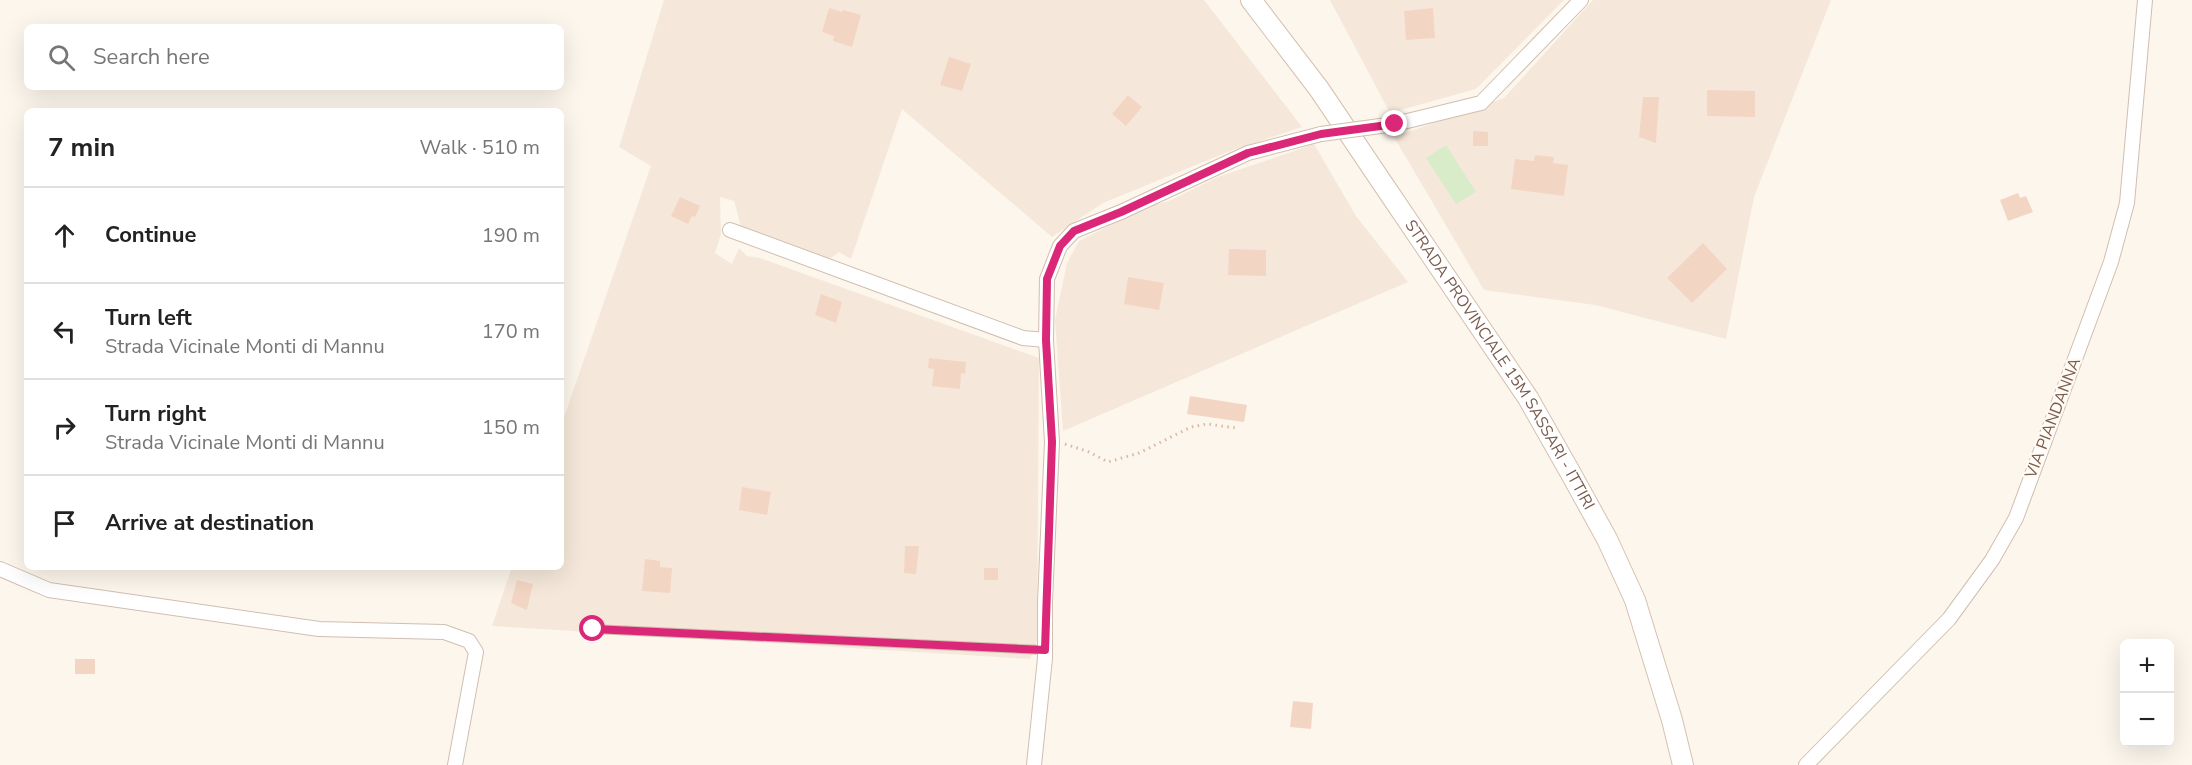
<!DOCTYPE html>
<html lang="en">
<head>
<meta charset="utf-8">
<style>
  body { margin:0; font-family:"Nunito Sans",sans-serif; background:#f6f6f6; color:#222 }
  .controls { position:absolute; right:18px; bottom:18px; display:grid; overflow:hidden; border-radius:9px; box-shadow:0 6px 24px #0002 }
  .controls button { width:54px; height:54px; display:grid; place-items:center; padding:0; border:0; border-bottom:2px solid #e0e0e0; background:#fff; color:#222; font:30px sans-serif }
  .stop { position:absolute; width:18px; height:18px; margin:-14px; border:4px solid #db2777; border-radius:50%; background:#fff }
  .stop.end { background:#db2777; border-color:#fff; box-shadow:0 2px 6px #0008 }
  .list { margin:0; padding:0; list-style:none }
  h2 { display:flex; justify-content:space-between; align-items:center; height:78px; margin:0; padding:0 24px; font-size:26px }
  h2 small { font-size:20px; font-weight:400; color:#767676 }
  .list li { display:grid; grid-template-columns:39px 1fr auto; gap:18px; align-items:center; box-sizing:border-box; height:96px; padding:0 24px; border-top:2px solid #e0e0e0 }
  .list b { display:block; font-size:22px; white-space:nowrap }
  .list p { margin:0; font-size:20px; white-space:nowrap; color:#767676 }
  .list em { font-size:20px; font-style:normal; color:#767676 }
  .icon { flex:none; width:33px; height:33px; fill:none; stroke:currentColor; stroke-width:2; stroke-linecap:round; stroke-linejoin:round }
  .map { position:relative; flex:none; width:2192px; height:765px; overflow:hidden }
  .search { position:absolute; background:#fff; box-shadow:0 6px 24px #0002; left:24px; top:24px; width:540px; height:66px; display:flex; align-items:center; gap:15px; box-sizing:border-box; padding:0 21px; border-radius:9px; color:#767676; font-size:22px }
  .panel { position:absolute; background:#fff; box-shadow:0 6px 24px #0002; left:24px; top:108px; width:540px; height:462px; border-radius:9px }
  .map>svg:first-child { display:block }
  .residential { fill:#f5e8da }
  .green { fill:#d8ecc9 }
  .building { fill:#f3d5c3 }
  .lines { fill:none; stroke-linecap:round; stroke-linejoin:round }
  .lane-casing { stroke:#d1beb0; stroke-width:10 }
  .street-casing { stroke:#d1beb0; stroke-width:16 }
  .secondary-casing { stroke:#d6c0b0; stroke-width:22 }
  .path { stroke:#d9b8a5; stroke-width:3; stroke-dasharray:1.5 4.5; stroke-linecap:butt }
  .lane { stroke:#fff; stroke-width:7 }
  .street { stroke:#fff; stroke-width:14 }
  .secondary { stroke:#fff; stroke-width:20 }
  .street-bridge-casing { stroke:#d1beb0; stroke-width:16; stroke-linecap:butt }
  .street-bridge { stroke:#fff; stroke-width:14 }
  .route { stroke:#db2777; stroke-width:8 }
  .labels { text-anchor:middle; dominant-baseline:central; stroke-width:4.5; stroke-linejoin:round; paint-order:stroke }
  .street-label { font-size:16px; fill:#7a5c4d; stroke:#fffaf3 }
</style>
</head>
<body>
<div class="map">
<svg width="2192" height="765" viewBox="0 0 2192 765">
  <rect width="100%" height="100%" fill="#fdf6ec"/>
  <g class="residential">
    <path d="M664,0H1204L1302,127L1230,151L1103,203L1052,237L902,109L851,259L839,252L828,260L741,227L734,201L720,197L721,234L715,253L732,264L739,248L747,256L760,258L1039,358L1037,641L1030,659L492,626L512,567H561V426L651,166L619,147Z"/>
    <path d="M1330,0H1564L1476,89L1390,113Z"/>
    <path d="M1593,0H1831L1754,197L1726,339L1595,305L1484,290L1394,137L1504,98Z"/>
    <path d="M1314,144L1356,216L1408,282L1063,431L1055,320L1067,263L1079,241L1149,206L1169,201L1218,177Z"/>
  </g>
  <path class="green" d="M1446,145L1476,192L1456,204L1426,158Z"/>
  <g class="building">
    <path d="M829,8L842,12L843,10L861,15L852,47L833,41L834,36L822,32Z"/>
    <path d="M1433,8L1435,38L1406,40L1404,11Z"/>
    <path d="M949,57L971,64L962,91L940,85Z"/>
    <path d="M1707,90L1755,91V117L1707,116Z"/>
    <path d="M1128,95L1142,107L1126,126L1112,114Z"/>
    <path d="M1643,97H1659L1656,143L1639,137Z"/>
    <path d="M1473,131L1488,132V146H1473Z"/>
    <path d="M1535,155L1554,157L1553,163L1568,165L1564,196L1511,189L1515,159L1534,161Z"/>
    <path d="M2018,193L2020,198L2026,196L2033,212L2008,221L2000,200Z"/>
    <path d="M680,197L700,206L695,217L692,216L688,224L671,216Z"/>
    <path d="M1703,243L1727,269L1692,303L1667,278Z"/>
    <path d="M1229,249L1266,250V276L1228,275Z"/>
    <path d="M1128,277L1164,283L1159,310L1124,304Z"/>
    <path d="M821,294L842,302L836,323L815,315Z"/>
    <path d="M929,358L966,362L965,374L961,373L960,389L932,386L934,369L928,368Z"/>
    <path d="M1190,396L1247,405L1244,422L1187,414Z"/>
    <path d="M742,487L771,492L767,515L739,510Z"/>
    <path d="M905,546H919L916,574L904,573Z"/>
    <path d="M645,559L660,561V567L672,568L670,593L642,591Z"/>
    <rect x="984" y="568" width="14" height="12"/>
    <path d="M517,580L533,584L527,610L511,603Z"/>
    <rect x="75" y="659" width="20" height="15"/>
    <path d="M1293,701L1313,703L1311,729L1290,727Z"/>
  </g>
  <g class="lines">
    <defs>
      <path id="lane" d="M593,629L1045,650"/>
      <g id="street">
        <path d="M1395,124L1481,103L1581,0"/>
        <path d="M730,230L1023,338L1046,340"/>
        <path d="M0,569L49,590L319,629L444,632L469,641L476,652L455,765"/>
        <path d="M1034,765L1045,658V602L1052,442L1046,340L1047,279L1060,246L1074,231L1121,212L1248,153L1321,134"/>
        <path d="M1806,765L1949,619L1992,560L2016,518L2111,262L2127,203L2145,0"/>
      </g>
      <g id="secondary">
        <path id="s1" d="M1251,0L1319,89L1383,184L1528,398L1570,472L1607,539L1635,600L1672,720L1683,765"/>
      </g>
    </defs>
    <use href="#lane" class="lane-casing"/>
    <use href="#street" class="street-casing"/>
    <use href="#secondary" class="secondary-casing"/>
    <path class="path" d="M1065,444L1089,452L1108,462L1139,453L1191,427L1207,424L1237,428"/>
    <use href="#lane" class="lane"/>
    <use href="#street" class="street"/>
    <use href="#secondary" class="secondary"/>
    <defs>
      <path id="street-bridge" d="M1321,134L1395,124"/>
    </defs>
    <use href="#street-bridge" class="street-bridge-casing"/>
    <use href="#street-bridge" class="street-bridge"/>
  </g>
  <g class="lines">
    <path class="route" d="M593,629L1045,650L1052,442L1046,340L1047,279L1060,246L1074,231L1121,212L1248,153L1321,134L1395,124"/>
  </g>
  <g class="labels">
    <g class="street-label">
      <text stroke="none"><textPath href="#s1" startOffset="442">STRADA PROVINCIALE 15M SASSARI - ITTIRI</textPath></text>
      <text transform="translate(2053 418) rotate(-69)">VIA PIANDANNA</text>
    </g>
  </g>
</svg>
<div class="controls">
<button>+</button>
<button>−</button>
</div>
<div class="stop" style="left:593px;top:629px"></div>
<div class="stop end" style="left:1395px;top:124px"></div>
<div class="search"><svg class="icon" aria-label="search" viewBox="0 0 24 24"><circle cx="10" cy="10" r="6"/><path d="M15 15l6 6"/></svg>Search here</div>
<section class="panel">
<h2>7 min<small>Walk · 510 m</small></h2>
<ul class="list">
<li><svg class="icon" aria-label="ahead" viewBox="0 0 24 24"><path d="M12 20V5M6 11l6-6 6 6"/></svg><div><b>Continue</b></div><em>190 m</em></li>
<li><svg class="icon" aria-label="left" viewBox="0 0 24 24"><path d="M17 20v-9H6M10 6l-5 5 5 5"/></svg><div><b>Turn left</b><p>Strada Vicinale Monti di Mannu</p></div><em>170 m</em></li>
<li><svg class="icon" aria-label="right" viewBox="0 0 24 24"><path d="M7 20v-9h11M14 6l5 5-5 5"/></svg><div><b>Turn right</b><p>Strada Vicinale Monti di Mannu</p></div><em>150 m</em></li>
<li><svg class="icon" aria-label="arrive" viewBox="0 0 24 24"><path d="M6 21V4h12l-3 4 3 4H6"/></svg><div><b>Arrive at destination</b></div></li>
</ul>
</section>
</div>
</body>
</html>
